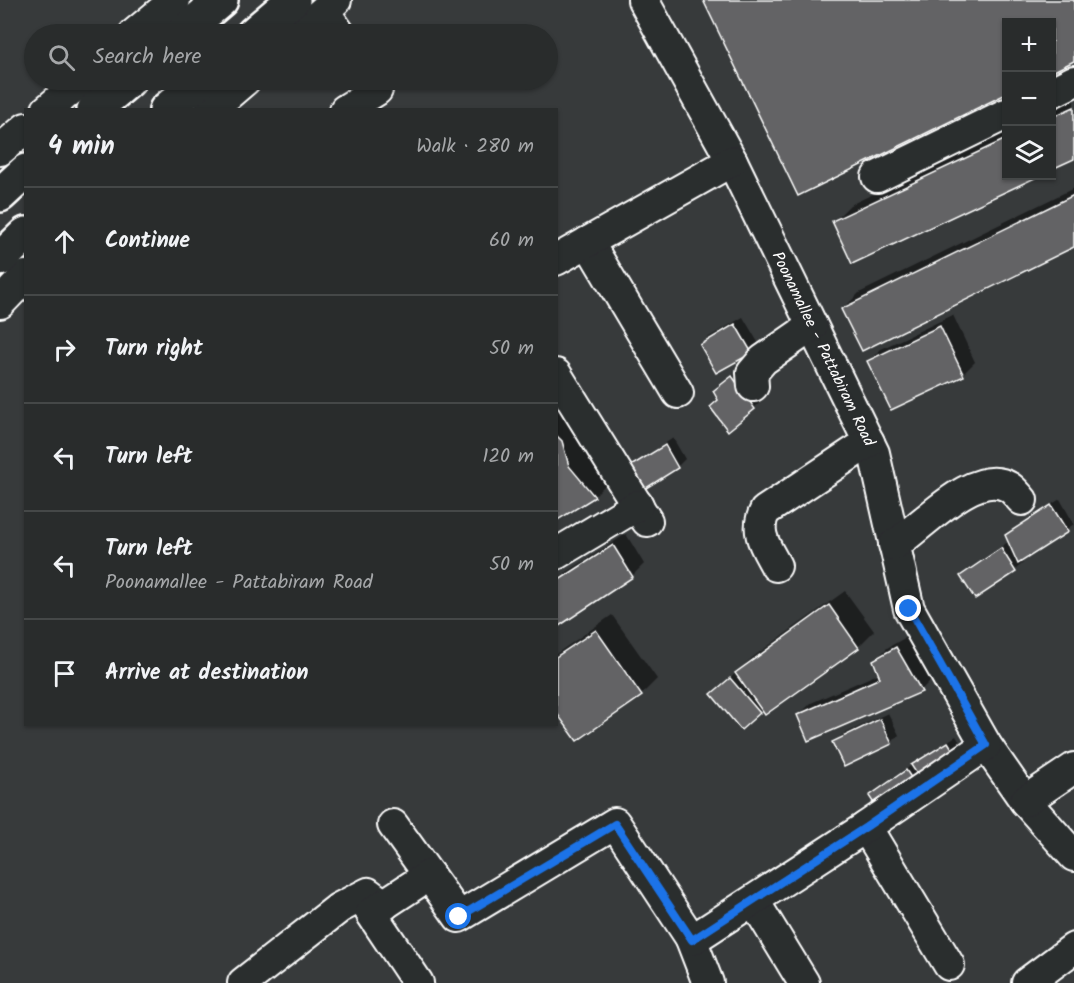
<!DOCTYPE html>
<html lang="en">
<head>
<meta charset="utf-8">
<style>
  body { margin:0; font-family:Kalam,sans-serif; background:#313434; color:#f1f3f6 }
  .controls { position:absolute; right:18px; top:18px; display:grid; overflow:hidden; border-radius:0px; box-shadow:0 2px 4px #0004 }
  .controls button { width:54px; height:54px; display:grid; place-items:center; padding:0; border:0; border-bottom:2px solid #454848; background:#292c2c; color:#f1f3f6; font:30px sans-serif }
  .stop { position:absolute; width:18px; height:18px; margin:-14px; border:4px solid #1a73e8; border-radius:50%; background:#fff }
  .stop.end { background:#1a73e8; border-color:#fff; box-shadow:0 2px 6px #0008 }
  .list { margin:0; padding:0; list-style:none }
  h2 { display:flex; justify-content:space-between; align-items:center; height:78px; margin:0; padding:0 24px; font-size:26px }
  h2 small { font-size:20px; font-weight:400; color:#a5a7a9 }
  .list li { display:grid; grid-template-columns:39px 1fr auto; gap:18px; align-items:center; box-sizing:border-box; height:108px; padding:0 24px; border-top:2px solid #454848 }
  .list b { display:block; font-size:22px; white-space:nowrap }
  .list p { margin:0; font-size:20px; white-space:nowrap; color:#a5a7a9 }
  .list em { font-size:20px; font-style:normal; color:#a5a7a9 }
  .icon { flex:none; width:33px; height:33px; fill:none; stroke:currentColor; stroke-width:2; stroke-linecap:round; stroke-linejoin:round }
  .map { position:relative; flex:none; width:1074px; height:983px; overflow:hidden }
  .search { position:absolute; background:#292c2c; box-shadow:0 2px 4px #0004; left:24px; top:24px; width:534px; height:66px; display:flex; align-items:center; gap:15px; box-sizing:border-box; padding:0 21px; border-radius:33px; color:#a5a7a9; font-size:22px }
  .panel { position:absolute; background:#292c2c; box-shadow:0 2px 4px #0004; left:24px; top:108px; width:534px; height:618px; border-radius:0px }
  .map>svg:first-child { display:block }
  .shadow { fill:#0007 }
  .building { fill:#636465; stroke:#fff; stroke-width:1.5 }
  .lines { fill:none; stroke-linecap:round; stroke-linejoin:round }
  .minor-casing { stroke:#fff; stroke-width:34 }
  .highway-casing { stroke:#fff; stroke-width:38 }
  .minor { stroke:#2a2d2e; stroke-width:30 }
  .highway { stroke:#2a2d2e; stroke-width:33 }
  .route { stroke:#1a73e8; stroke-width:8 }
  .labels { text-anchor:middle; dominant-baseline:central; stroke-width:5; stroke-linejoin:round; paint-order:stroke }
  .street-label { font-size:16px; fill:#fff; stroke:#2a2d2e }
</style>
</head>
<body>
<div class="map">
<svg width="1074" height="983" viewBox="0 0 1074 983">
  <rect width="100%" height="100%" fill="#373a3b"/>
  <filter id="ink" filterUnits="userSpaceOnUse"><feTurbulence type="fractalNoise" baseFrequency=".0167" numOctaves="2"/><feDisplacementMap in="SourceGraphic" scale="12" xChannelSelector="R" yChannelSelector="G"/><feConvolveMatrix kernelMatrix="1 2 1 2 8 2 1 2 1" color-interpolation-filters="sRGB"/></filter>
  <g filter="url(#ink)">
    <g class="shadow">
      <path d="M705,0H1074V60L1052,71V22H1006V92L799,194Z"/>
      <path d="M1074,100V157L1052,168V110Z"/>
      <path d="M1006,131V176H1035L853,262L834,221L850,205Z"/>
      <path d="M1074,188V246L843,309L859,293Z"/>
      <path d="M953,315L975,362L963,374L869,361L881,349Z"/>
      <path d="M743,317L759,344L751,352L702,345L709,337Z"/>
      <path d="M741,370L762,401L754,408L719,399L723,383Z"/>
      <path d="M556,402L577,425L584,450L610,480L594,496L556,519Z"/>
      <path d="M673,438L685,459L677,467H631Z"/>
      <path d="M1060,499L1074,524L1021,560L1023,563L1015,570L976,597L962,576L1009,541L1007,536L1015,528Z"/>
      <path d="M626,534L644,564L632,576L556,626V579Z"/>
      <path d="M845,591L874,631L858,647L766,713L762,708L759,712L713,694L753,657Z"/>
      <path d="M612,615L657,679L641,695L556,709V654Z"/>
      <path d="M908,636L933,678L921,690L799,715L811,703L880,673L875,660L887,648Z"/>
      <path d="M888,713L899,735L891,743H834L842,735Z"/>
      <path d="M956,736L964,749L921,778L871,796L921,758Z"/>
    </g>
    <g class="building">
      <path d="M703,0H1074V61L1052,72V22H1006V94L798,196Z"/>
      <path d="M1074,107V159L1052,169V117Z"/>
      <path d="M1006,139V176H1039L852,264L832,221Z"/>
      <path d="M1074,195V247L862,351L841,309Z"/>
      <path d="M735,324L752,353L716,373L700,345Z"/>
      <path d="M940,326L964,376L891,410L867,361Z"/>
      <path d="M732,376L755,409L728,431L710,407L718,400L713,391Z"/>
      <path d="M556,435L562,441L569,466L595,497L556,521Z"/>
      <path d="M665,445L678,468L643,490L629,467Z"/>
      <path d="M1051,505L1068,532L1018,564L1005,535Z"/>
      <path d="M613,545L633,577L556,628V582Z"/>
      <path d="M1001,548L1016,572L975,599L960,576Z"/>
      <path d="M829,605L859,648L765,715L735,673Z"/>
      <path d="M596,630L642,696L577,741L556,712V657Z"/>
      <path d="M896,647L922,692L808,741L797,715L880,678L873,660Z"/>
      <path d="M730,678L760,713L741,730L711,694Z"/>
      <path d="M880,719L892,744L844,767L832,742Z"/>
      <path d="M948,742L958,758L921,780L911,765Z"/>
      <path d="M906,770L916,785L879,811L869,796Z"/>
    </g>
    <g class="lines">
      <defs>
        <g id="minor">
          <path d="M643,0L732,161L874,453L909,609L986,745L1025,801L1074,856"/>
          <path d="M324,11L340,34"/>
          <path d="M134,34L175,0"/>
          <path d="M297,34L336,0"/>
          <path d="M1052,92L1074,81"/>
          <path d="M47,110L82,80"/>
          <path d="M210,110L245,80"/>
          <path d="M345,110L377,90"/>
          <path d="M0,150L26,128"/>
          <path d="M877,177L1006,114"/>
          <path d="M588,242L678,393"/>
          <path d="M556,260L732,161"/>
          <path d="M0,303L26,276"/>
          <path d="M556,374L647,521"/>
          <path d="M753,386L752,373L763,360L812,326"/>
          <path d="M894,545C921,528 975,466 1009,487C1014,490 1018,496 1022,500"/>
          <path d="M556,554L638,505"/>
          <path d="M776,566C766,547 754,532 765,511L869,442"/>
          <path d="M1025,801L1074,768"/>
          <path d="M393,825L429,875"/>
          <path d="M866,827L949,965"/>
          <path d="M754,901L804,983"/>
          <path d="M691,939L708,983"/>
          <path d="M243,983L339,908L368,893L384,905"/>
          <path d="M418,983L371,913L429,875L459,917L615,823L692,940L866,827L986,745"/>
          <path d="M1027,983L1074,948"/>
        </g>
        <g id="highway">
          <path d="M181,34L221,0"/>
          <path d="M253,34L293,0"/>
          <path d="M94,110L129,80"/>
          <path d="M166,110L201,80"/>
          <path d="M0,195L26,171"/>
          <path d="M0,259L26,234"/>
        </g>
      </defs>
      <use href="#minor" class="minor-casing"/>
      <use href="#highway" class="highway-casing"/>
      <use href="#minor" class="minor"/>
      <use href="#highway" class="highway"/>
    </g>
  </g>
  <g class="lines" filter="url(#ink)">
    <path class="route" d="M459,917L615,824L692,940L866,827L986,745L909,609"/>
  </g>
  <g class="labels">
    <g class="street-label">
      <text transform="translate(823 349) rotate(64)">Poonamallee - Pattabiram Road</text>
    </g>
  </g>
</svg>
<div class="controls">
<button>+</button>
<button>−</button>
<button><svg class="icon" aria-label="layers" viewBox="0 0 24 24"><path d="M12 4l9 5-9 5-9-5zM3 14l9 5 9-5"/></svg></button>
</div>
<div class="stop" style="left:459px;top:917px"></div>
<div class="stop end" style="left:909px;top:609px"></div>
<div class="search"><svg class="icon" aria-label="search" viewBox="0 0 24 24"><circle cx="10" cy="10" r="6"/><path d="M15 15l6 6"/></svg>Search here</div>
<section class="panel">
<h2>4 min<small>Walk · 280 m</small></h2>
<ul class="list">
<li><svg class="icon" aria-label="ahead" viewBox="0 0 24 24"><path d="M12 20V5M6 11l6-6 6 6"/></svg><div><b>Continue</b></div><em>60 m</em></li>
<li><svg class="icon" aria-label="right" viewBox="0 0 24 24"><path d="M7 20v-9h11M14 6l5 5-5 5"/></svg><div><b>Turn right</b></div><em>50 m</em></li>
<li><svg class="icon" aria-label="left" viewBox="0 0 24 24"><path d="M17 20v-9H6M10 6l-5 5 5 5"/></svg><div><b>Turn left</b></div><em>120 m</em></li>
<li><svg class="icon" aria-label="left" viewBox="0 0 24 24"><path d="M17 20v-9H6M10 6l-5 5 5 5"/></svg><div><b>Turn left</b><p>Poonamallee - Pattabiram Road</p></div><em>50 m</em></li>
<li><svg class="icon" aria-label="arrive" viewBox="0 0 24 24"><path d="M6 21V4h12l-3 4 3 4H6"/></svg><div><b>Arrive at destination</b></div></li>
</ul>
</section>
</div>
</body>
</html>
